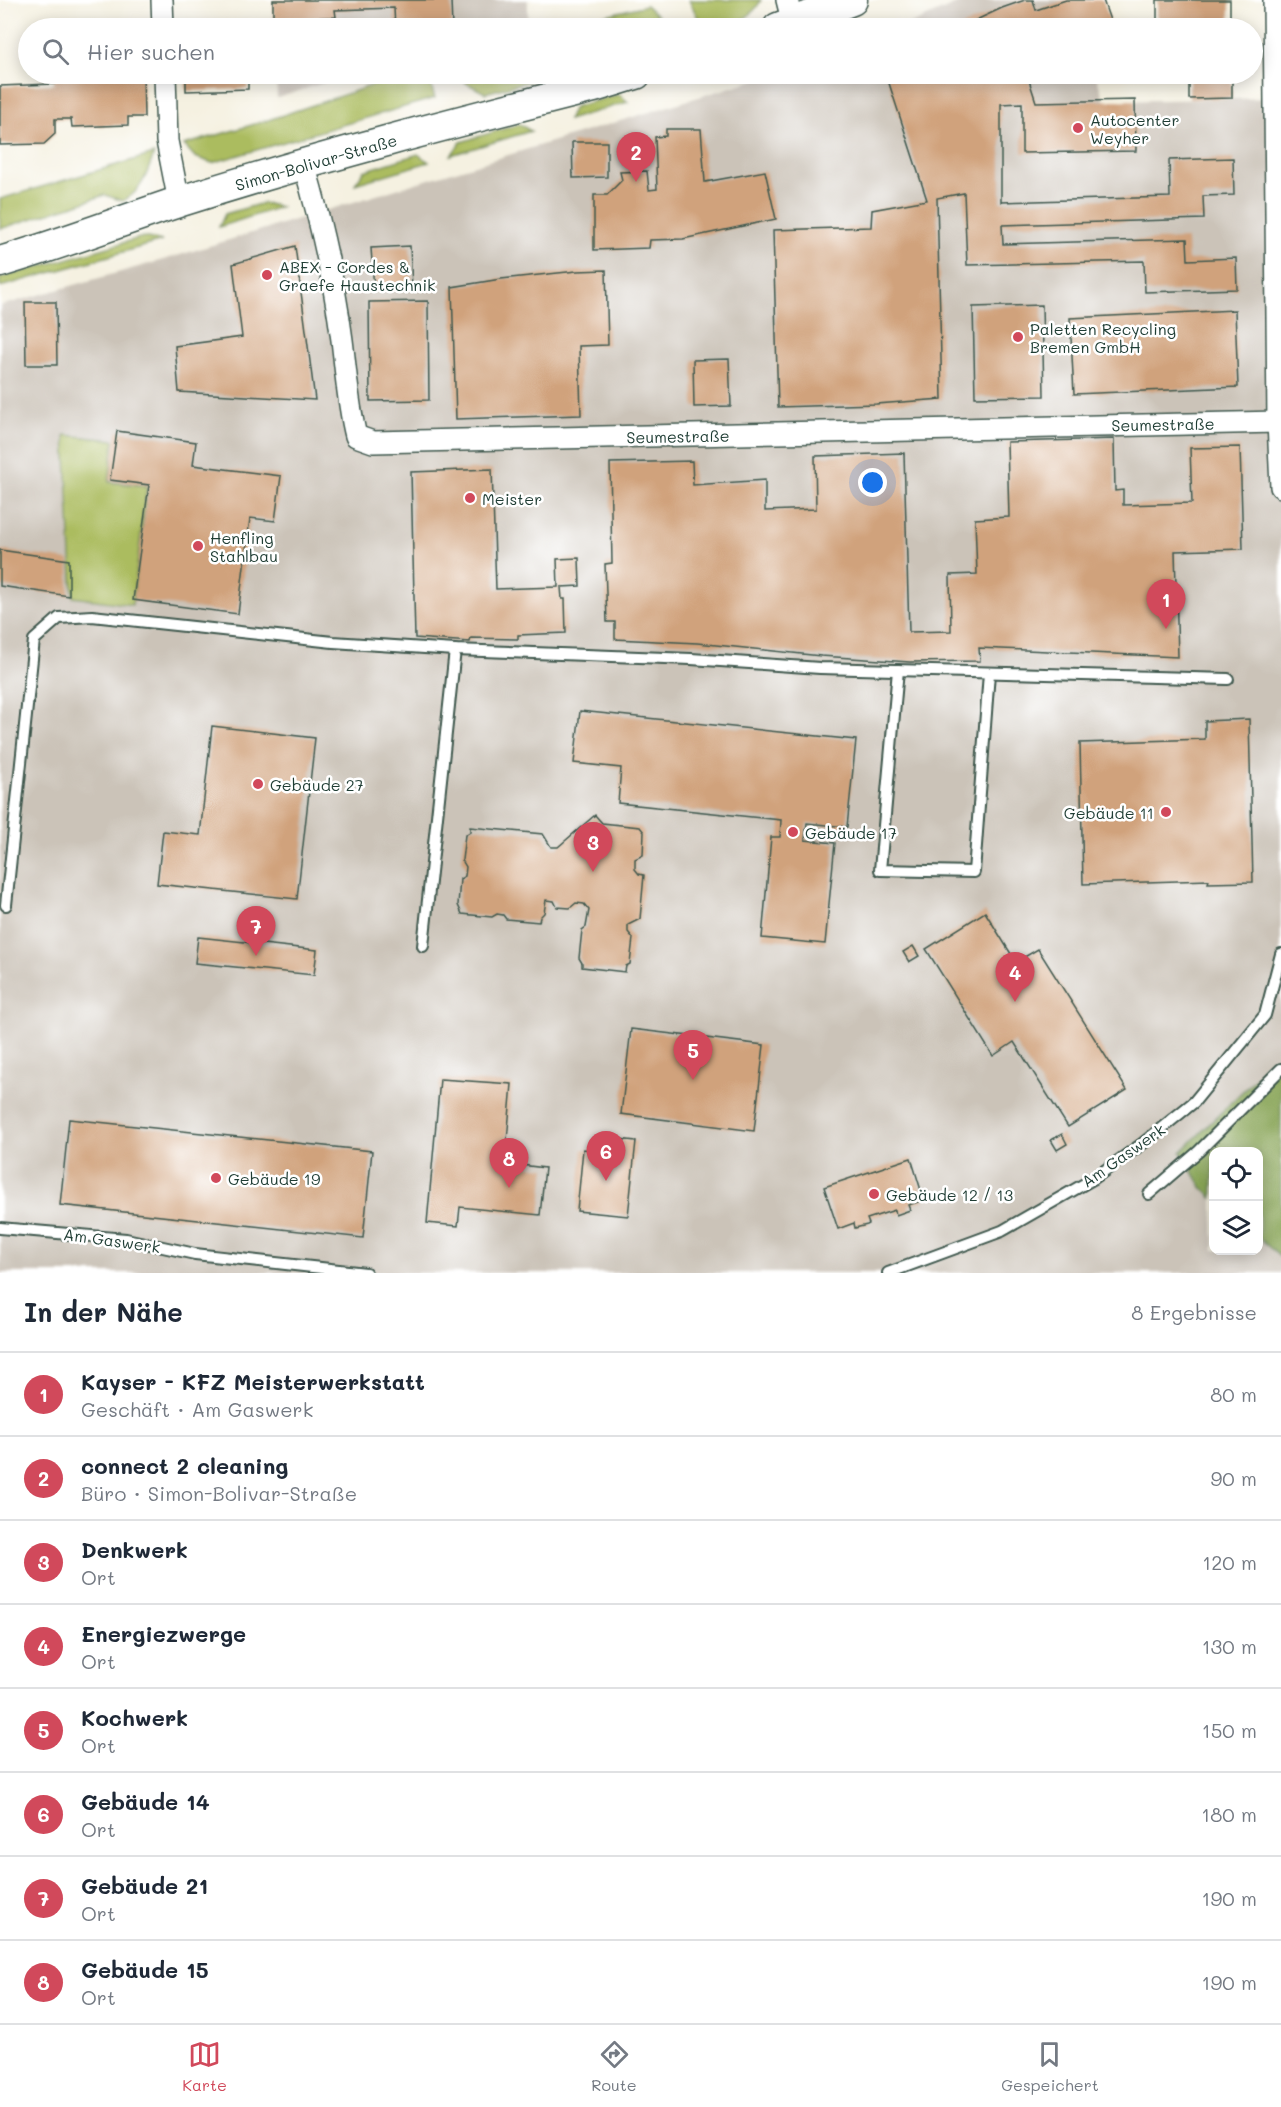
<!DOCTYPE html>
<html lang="de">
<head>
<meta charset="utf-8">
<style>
  body { margin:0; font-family:Mali,sans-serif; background:#f2f2f3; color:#1f2937 }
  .controls { position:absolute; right:18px; bottom:18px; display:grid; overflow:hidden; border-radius:12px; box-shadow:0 3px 15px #0003 }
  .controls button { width:54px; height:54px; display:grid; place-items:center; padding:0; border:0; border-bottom:2px solid #e0e1e3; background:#fff; color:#1f2937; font:30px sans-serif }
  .you { position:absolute; left:873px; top:483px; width:21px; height:21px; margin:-15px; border:4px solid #fff; border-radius:50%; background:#1a73e8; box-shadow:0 0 0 9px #1a73e833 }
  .badge { display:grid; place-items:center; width:39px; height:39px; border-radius:50%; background:#d1495b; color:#fff; font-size:20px; font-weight:700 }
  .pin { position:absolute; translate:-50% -50px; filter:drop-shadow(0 2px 3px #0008) }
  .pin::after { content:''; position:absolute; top:32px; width:21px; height:18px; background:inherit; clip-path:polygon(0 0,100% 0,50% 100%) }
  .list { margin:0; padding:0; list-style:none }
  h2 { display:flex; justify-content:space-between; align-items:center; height:78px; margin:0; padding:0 24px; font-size:26px }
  h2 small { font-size:20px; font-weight:400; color:#747a83 }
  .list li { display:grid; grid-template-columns:39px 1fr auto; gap:18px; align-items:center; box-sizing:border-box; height:84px; padding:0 24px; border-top:2px solid #e0e1e3 }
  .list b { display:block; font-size:22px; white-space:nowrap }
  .list p { margin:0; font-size:20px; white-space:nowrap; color:#747a83 }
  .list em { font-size:20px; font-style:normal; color:#747a83 }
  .icon { flex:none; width:33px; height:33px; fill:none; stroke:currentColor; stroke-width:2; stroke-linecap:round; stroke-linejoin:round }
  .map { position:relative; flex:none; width:1281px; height:1273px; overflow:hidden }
  .search { position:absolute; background:#fff; box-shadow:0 3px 15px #0003; left:18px; right:18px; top:18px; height:66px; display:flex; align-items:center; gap:15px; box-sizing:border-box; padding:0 21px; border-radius:33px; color:#747a83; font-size:22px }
  .sheet { height:750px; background:#fff }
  nav { display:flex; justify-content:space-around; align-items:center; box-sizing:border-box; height:84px; border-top:2px solid #e0e1e3; background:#fff; font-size:16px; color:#747a83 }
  nav a { display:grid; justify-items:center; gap:3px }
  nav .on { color:#d1495b }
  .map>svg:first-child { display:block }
  .industrial { fill:#cbc3b8 }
  .green { fill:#abbc5f; stroke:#657c4a; stroke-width:1.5 }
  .forest { fill:#88a456; stroke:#547045; stroke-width:1.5 }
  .building { fill:#d0a27b }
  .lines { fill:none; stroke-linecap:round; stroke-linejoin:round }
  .lane-casing { stroke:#3f584e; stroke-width:14 }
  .street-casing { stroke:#3f584e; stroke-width:24 }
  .secondary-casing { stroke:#3f584e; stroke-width:33 }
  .lane { stroke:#fff; stroke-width:10 }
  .street { stroke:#fff; stroke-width:21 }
  .secondary { stroke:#fff; stroke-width:30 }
  .poi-dot { fill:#d1495b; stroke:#fff; stroke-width:2 }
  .labels { text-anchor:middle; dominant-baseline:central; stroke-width:5; stroke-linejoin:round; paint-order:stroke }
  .poi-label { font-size:16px; fill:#1f3d34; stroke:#fff; text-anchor:start }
  .street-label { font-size:16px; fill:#1f3d34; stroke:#fff }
</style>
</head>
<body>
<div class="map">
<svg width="1281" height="1273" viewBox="0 0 1281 1273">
  <rect width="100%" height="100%" fill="#fff"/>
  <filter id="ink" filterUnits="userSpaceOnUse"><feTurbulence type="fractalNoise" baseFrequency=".0167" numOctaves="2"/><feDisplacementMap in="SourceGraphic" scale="12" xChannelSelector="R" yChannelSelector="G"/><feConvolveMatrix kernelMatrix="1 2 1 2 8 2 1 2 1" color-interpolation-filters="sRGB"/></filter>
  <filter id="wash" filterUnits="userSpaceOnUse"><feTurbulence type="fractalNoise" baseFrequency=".008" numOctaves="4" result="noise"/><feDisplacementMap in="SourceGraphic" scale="24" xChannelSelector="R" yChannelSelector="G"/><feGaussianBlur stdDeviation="1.35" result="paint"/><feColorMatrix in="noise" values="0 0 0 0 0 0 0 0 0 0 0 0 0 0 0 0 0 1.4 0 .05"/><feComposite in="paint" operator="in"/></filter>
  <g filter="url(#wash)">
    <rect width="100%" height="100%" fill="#f5f1e1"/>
    <g class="industrial">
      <path d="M273,0H528V19L498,28H274Z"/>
      <path d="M965,0H1069L1079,28H902Z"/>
      <path d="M276,74H352L277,98Z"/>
      <path d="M774,74H1095L1105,101L1281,98V1053L1181,1152L1202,1187L1213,1198L1214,1250H1258L1259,1238L1281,1258V1273H0V306L170,258Z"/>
    </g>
    <g class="green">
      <path d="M689,0H761C752,19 731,28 710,28L697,16Z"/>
      <path d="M646,5L659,17L664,28H554Z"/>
      <path d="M406,74H419L429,78L435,98L212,163L195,157L184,145L265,121Z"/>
      <path d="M461,74H557L485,93L466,83Z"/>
      <path d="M619,94L628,102L568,120L574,107Z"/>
      <path d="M519,124L531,131L451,155L461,142Z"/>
      <path d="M154,154C147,174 142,191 123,201L105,195L0,229V199Z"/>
      <path d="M418,154L429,162L355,184L364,171Z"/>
      <path d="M263,203L281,207L219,227L225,214Z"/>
      <path d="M143,237L162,241L0,287V278Z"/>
      <path d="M65,435L114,440L109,482L147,486L132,605L73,597Z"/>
    </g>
    <path class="forest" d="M1281,1053V1258L1259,1238L1258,1152H1214L1213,1198L1202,1187L1181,1152Z"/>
    <g id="blocks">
      <g class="building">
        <path d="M273,0H451L452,28H395L394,8L335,10L336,17L273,19Z"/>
        <path d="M1025,0H1033L1036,10L1066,0H1103L1112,26L1108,28H959L1002,8Z"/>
        <rect x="1157" y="0" width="73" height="28"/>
        <path d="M53,74H143L144,117H128V125L72,127L71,119H55V134L44,144L0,145V86L54,84Z"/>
        <path d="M186,74H275L276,80L248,81V89L186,91Z"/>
        <path d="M886,74H1027L1036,102L1135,100L1136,151L1022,153V103L1001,104V202L1170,197L1169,160L1233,158L1234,195L1203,196L1204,219L1002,225L1003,244L1187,239L1188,260L1236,258L1237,289L1145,292L1144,261L967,265L964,193L937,198L942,399L876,404L778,407L773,230L871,227L872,210L927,200Z"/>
        <path d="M1189,74H1232V98L1189,99Z"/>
        <path d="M666,129H701L705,182L765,171L776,219L683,239L650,240L649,248L594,250V195H607L622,180L620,172L647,171L649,190L657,189L655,137L666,136Z"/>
        <path d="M572,142H607V177L573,178Z"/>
        <path d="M295,246L315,400L179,392L175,346L242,337L233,264Z"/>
        <path d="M410,246L412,287L374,289L371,248Z"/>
        <path d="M606,270L608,345L579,346L581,415L456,419L452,287L501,279L577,271Z"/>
        <path d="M428,301L429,400L370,401L369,302Z"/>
        <path d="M25,302H56L57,365H26Z"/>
        <path d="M1042,305L1044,396L975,397L973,307Z"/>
        <path d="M1235,310L1238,387L1074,394L1070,318Z"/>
        <path d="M729,359L731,406L694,407L693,360Z"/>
        <path d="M117,431L196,442L193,465L281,476L275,521L250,518L238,614L133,600L149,485L110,480Z"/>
        <path d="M1114,439L1115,491L1123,490V505L1192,503L1190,448L1240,447L1243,549L1175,551L1178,657L979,648L980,661L910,662L821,656L697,643L615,639V622H607L605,564L612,563L610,463L692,461L693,485L765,480V511L816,509L815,456L904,453L909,632L951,631L950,575L977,574L975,519L1009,517L1007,442Z"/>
        <path d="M492,469L496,589L558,587L557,559L579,558L580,586L561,587L562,599H565L566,633L518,635V639L471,638L470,642L415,638L411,472Z"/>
        <path d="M0,550L69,560V596L0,586Z"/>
        <path d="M580,711L856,740L847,827L807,823L805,840L835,843L825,944L762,938L771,837H780L781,820L618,803L621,768L574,763Z"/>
        <path d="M1249,719L1253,882L1208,883L1209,880L1083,884L1080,743L1205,739V721Z"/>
        <path d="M212,726L315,738L297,899L157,884L163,831L200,835Z"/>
        <path d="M595,815L602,823L640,827L644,832L643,855L635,859V869L639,874L644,875L640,919L628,925V932L633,938L630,964L626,966L625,972L582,967V963L579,958L582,930L586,927L589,910L584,904L576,903L570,908L557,907L554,901L546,900L544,913L540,917L539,922L506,919L503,915L497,914L492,917L462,914L458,905L460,879L465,876L466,867L462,860L465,835L470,832V827L543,834L551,847H558Z"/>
        <path d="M985,912L1016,962L1038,949L1127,1090L1068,1127L1014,1042L993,1056L926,949Z"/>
        <path d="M198,937L317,950L314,975L195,963Z"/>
        <path d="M913,946L919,956L909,962L903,952Z"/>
        <path d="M631,1029L764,1045L754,1131L621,1114Z"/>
        <path d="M440,1079L512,1084L505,1163L545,1168L540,1215L460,1207L458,1226L427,1223Z"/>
        <path d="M69,1119L372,1151L363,1238L60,1205Z"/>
        <path d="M1062,1134L1067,1144L1057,1150L1051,1140Z"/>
        <path d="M600,1137L636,1141L628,1216L577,1211L583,1149L599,1151Z"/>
        <path d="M911,1158L924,1200L908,1205L910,1210L896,1215L895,1210L867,1219L869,1224L867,1225L855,1228L854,1223L838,1229L824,1187Z"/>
      </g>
    </g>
  </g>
  <g filter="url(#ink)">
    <use href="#blocks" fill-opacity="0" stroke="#3f584e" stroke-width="1.5"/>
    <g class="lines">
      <defs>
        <g id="lane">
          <path d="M898,670L880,870L974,872L989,673"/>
          <path d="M6,905L34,640L59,618L92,616L333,642L455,650L691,659L820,668L1228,679"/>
          <path d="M423,946L455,650"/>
          <path d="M1149,1194L1199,1151L1281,1069"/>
          <path d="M0,1228L126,1239L195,1254L366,1273"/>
          <path d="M888,1273L1002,1231L1093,1179L1142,1144L1194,1102L1265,1015L1281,954"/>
        </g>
        <g id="street">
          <path d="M162,0L163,28"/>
          <path d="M787,0L793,24"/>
          <path d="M1274,0L1278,422L1281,487"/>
          <path d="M165,74L167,141L179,202"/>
          <path d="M304,164C321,223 334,279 342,340C346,372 348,405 356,436L373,442L1278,422"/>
        </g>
        <g id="secondary">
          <path d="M778,28L852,0"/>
          <path d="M0,262C61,244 121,221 181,201C317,158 455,122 594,87L636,74"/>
        </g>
      </defs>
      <use href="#lane" class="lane-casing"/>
      <use href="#street" class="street-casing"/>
      <use href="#secondary" class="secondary-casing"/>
      <use href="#lane" class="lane"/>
      <use href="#street" class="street"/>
      <use href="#secondary" class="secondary"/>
    </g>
  </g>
  <g class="poi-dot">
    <circle cx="1078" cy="128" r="6"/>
    <circle cx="267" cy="275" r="6"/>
    <circle cx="1018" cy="337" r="6"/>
    <circle cx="470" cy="498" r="6"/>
    <circle cx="198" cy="546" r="6"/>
    <circle cx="258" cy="784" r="6"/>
    <circle cx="1166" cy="812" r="6"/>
    <circle cx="793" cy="832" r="6"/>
    <circle cx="216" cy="1178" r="6"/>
    <circle cx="874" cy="1194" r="6"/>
  </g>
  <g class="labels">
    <g class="poi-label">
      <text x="1090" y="119">Autocenter<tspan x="1090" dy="18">Weyher</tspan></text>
      <text x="279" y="266">ABEX - Cordes &amp;<tspan x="279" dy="18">Graefe Haustechnik</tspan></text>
      <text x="1030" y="328">Paletten Recycling<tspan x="1030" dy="18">Bremen GmbH</tspan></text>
      <text x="482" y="498">Meister</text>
      <text x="210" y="537">Henfling<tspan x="210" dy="18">Stahlbau</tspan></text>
      <text x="270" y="784">Gebäude 27</text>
      <text x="1154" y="812" text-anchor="end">Gebäude 11</text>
      <text x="805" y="832">Gebäude 17</text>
      <text x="228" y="1178">Gebäude 19</text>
      <text x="886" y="1194">Gebäude 12 / 13</text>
    </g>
    <g class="street-label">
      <text transform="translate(316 162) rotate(-16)">Simon-Bolivar-Straße</text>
      <text transform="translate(1163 424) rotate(-1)">Seumestraße</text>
      <text transform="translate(678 436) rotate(-1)">Seumestraße</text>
      <text transform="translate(1123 1155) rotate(-35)">Am Gaswerk</text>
      <text transform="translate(112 1240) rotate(8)">Am Gaswerk</text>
    </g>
  </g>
</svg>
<div class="controls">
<button><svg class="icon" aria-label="locate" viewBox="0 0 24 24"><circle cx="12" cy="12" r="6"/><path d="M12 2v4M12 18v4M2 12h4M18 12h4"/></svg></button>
<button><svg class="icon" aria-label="layers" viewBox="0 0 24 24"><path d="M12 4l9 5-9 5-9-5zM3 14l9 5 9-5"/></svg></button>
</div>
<div class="you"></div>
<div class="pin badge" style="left:1166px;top:629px">1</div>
<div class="pin badge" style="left:636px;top:182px">2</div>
<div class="pin badge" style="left:593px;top:872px">3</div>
<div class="pin badge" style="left:1015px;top:1002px">4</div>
<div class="pin badge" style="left:693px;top:1080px">5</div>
<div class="pin badge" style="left:606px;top:1181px">6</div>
<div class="pin badge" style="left:256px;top:956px">7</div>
<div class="pin badge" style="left:509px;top:1188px">8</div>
<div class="search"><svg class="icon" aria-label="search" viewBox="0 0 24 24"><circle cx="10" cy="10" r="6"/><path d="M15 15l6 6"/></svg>Hier suchen</div>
</div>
<section class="sheet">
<h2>In der Nähe<small>8 Ergebnisse</small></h2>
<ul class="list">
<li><span class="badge">1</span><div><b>Kayser - KFZ Meisterwerkstatt</b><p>Geschäft · Am Gaswerk</p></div><em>80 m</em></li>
<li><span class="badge">2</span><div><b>connect 2 cleaning</b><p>Büro · Simon-Bolivar-Straße</p></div><em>90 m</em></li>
<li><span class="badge">3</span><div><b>Denkwerk</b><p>Ort</p></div><em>120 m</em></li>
<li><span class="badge">4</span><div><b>Energiezwerge</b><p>Ort</p></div><em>130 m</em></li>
<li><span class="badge">5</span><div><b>Kochwerk</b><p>Ort</p></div><em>150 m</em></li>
<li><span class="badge">6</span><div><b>Gebäude 14</b><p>Ort</p></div><em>180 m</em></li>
<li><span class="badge">7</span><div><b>Gebäude 21</b><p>Ort</p></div><em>190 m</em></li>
<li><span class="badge">8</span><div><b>Gebäude 15</b><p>Ort</p></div><em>190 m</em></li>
</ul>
</section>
<nav>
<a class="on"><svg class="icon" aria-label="map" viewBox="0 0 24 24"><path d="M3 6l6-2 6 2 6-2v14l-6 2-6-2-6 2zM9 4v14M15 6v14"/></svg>Karte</a>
<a><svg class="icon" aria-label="directions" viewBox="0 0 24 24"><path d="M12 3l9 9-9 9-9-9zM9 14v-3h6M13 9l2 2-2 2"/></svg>Route</a>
<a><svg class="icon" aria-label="saved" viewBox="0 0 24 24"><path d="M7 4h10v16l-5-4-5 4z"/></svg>Gespeichert</a>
</nav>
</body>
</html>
